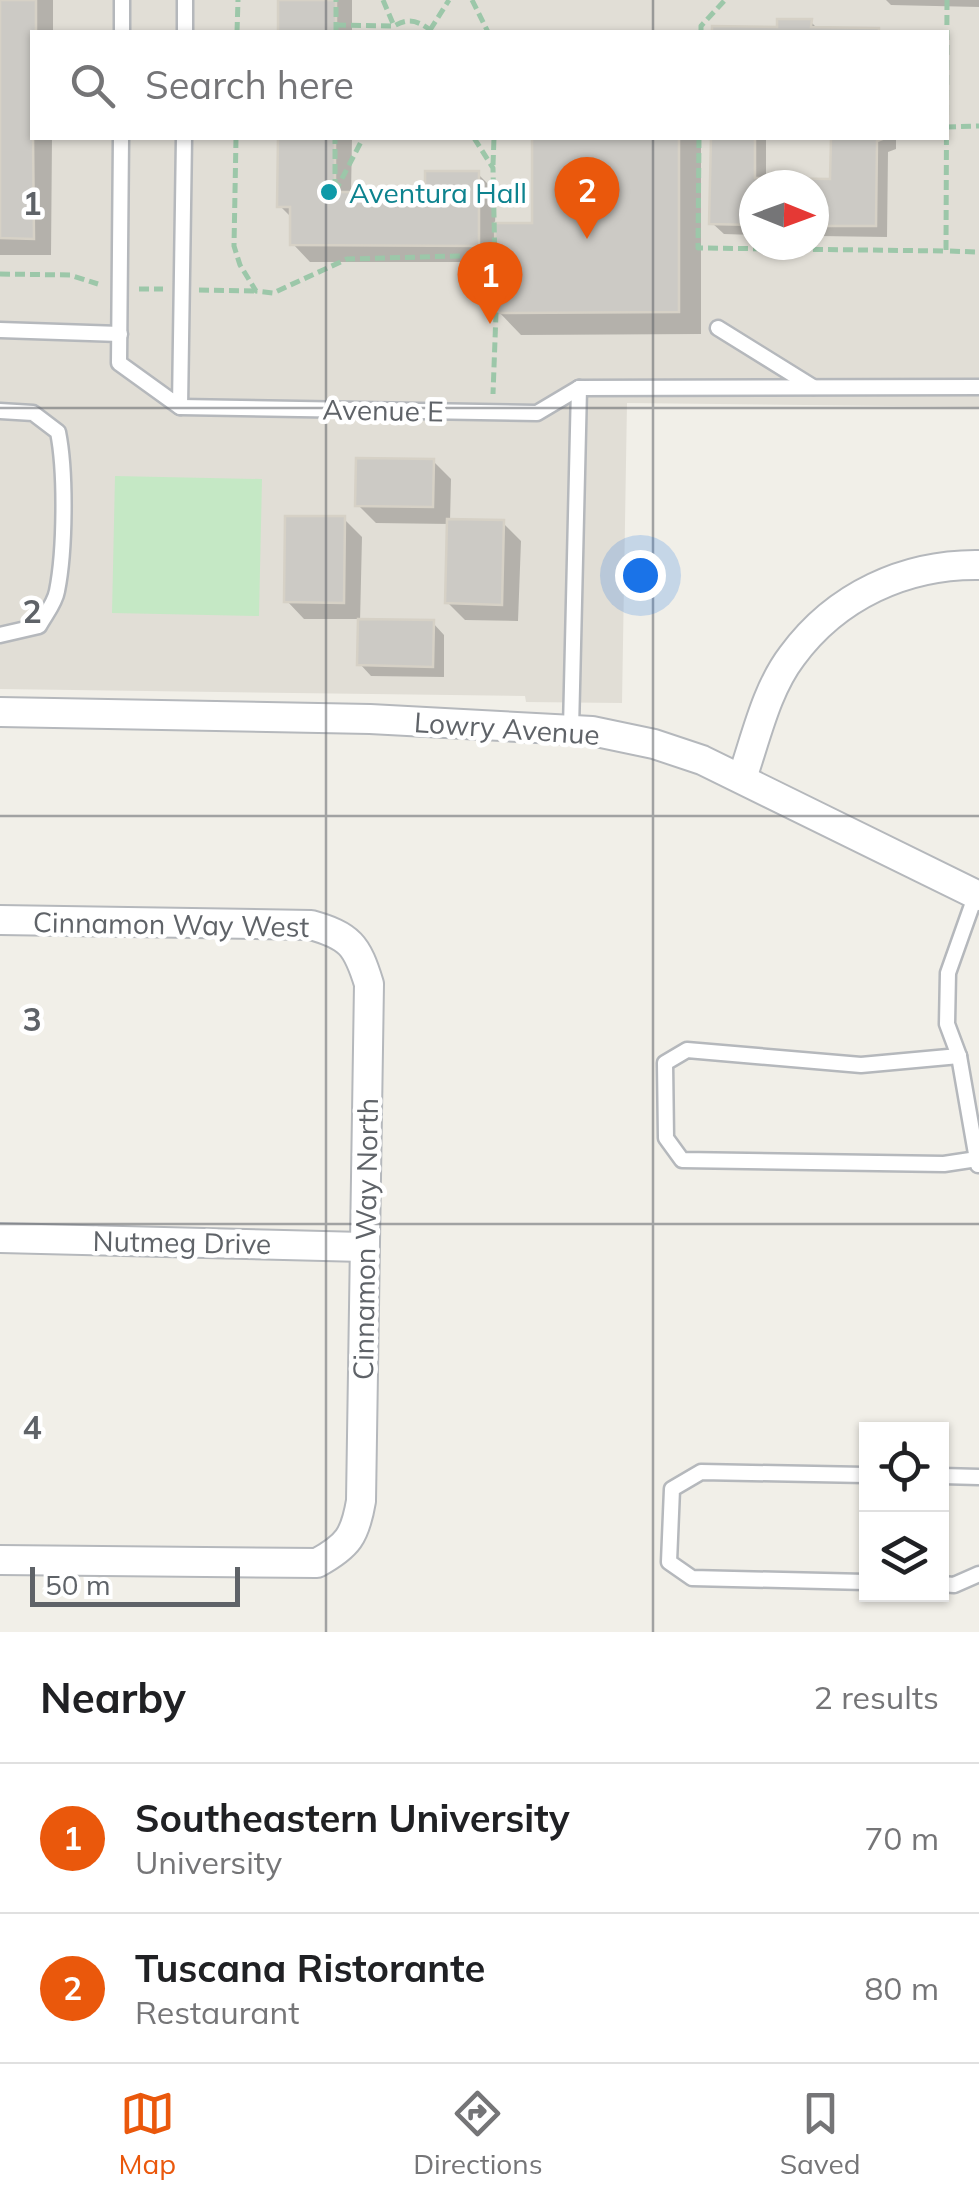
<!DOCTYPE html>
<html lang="en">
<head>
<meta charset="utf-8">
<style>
  body { margin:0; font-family:Mulish,sans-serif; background:#f2f2f2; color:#202124 }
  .controls { position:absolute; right:30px; bottom:30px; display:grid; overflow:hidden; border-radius:0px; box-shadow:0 2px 8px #0004 }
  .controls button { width:90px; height:90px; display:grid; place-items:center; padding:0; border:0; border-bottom:2px solid #e0e0e0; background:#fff; color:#202124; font:50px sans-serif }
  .compass { position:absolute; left:739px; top:170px; width:90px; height:90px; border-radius:50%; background:#fff; box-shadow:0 2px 8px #0004; rotate:91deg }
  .scale { position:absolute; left:30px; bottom:25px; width:210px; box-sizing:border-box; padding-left:10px; border:5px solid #5f6368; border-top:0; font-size:28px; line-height:35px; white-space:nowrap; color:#5f6368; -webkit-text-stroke:8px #fff; paint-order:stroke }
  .you { position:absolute; left:640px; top:575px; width:35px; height:35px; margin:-25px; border:8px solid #fff; border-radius:50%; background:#1a73e8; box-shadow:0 0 0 15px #1a73e833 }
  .badge { display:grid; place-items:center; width:65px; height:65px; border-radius:50%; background:#ea580c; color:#fff; font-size:32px; font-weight:700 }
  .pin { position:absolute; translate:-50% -82px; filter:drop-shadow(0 2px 5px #0008) }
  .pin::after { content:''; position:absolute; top:52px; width:35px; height:30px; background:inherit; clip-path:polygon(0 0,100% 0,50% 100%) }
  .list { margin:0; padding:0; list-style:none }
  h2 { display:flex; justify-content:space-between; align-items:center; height:130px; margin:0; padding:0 40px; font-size:42px }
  h2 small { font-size:32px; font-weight:400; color:#757577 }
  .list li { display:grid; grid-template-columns:65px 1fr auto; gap:30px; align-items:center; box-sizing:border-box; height:150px; padding:0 40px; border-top:2px solid #e0e0e0 }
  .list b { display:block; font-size:38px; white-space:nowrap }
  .list p { margin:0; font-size:32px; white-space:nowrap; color:#757577 }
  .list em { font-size:32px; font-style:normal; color:#757577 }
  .icon { flex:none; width:55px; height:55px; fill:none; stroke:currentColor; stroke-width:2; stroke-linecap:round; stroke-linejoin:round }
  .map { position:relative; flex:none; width:979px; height:1632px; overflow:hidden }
  .search { position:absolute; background:#fff; box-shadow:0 2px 8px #0004; left:30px; right:30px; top:30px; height:110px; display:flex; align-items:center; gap:25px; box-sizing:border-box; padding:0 35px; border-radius:0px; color:#757577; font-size:38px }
  .sheet { height:430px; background:#fff }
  nav { display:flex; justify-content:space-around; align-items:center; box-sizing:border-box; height:140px; border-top:2px solid #e0e0e0; background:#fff; font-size:28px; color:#757577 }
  nav a { display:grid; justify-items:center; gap:5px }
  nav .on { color:#ea580c }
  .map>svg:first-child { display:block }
  .education { fill:#e1ded6; fill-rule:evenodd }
  .green { fill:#c5e8c5 }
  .shadow { fill:#0003 }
  .building { fill:#cccac5; stroke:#d6d1c6; stroke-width:2.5 }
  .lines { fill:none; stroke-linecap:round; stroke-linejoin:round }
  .service-casing { stroke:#b5b8bc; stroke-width:19 }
  .minor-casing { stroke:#b5b8bc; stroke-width:32 }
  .path { stroke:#9cc7a9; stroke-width:5; stroke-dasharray:10 5; stroke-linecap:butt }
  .service { stroke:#fff; stroke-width:14 }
  .minor { stroke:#fff; stroke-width:28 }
  .grid { fill:none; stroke:#5f6368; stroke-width:2.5; stroke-opacity:0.55 }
  .culture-dot { fill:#0f9aa8; stroke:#fff; stroke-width:4 }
  .labels { text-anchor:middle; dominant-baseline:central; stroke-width:9; stroke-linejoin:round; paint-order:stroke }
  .culture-label { font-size:28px; fill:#0d838f; stroke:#fff; text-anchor:start }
  .street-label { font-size:28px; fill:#5f6368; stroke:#fff }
  .grid-label { font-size:32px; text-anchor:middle; font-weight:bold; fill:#5f6368; stroke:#fff; stroke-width:9; stroke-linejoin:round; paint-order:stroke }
</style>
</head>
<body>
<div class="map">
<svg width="979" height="1632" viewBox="0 0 979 1632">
  <rect width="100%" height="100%" fill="#f1efe8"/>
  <path class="education" d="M0,0H979V407L627,403L622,703L526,702L525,696L0,689ZM32,32H946V138H32ZM754,185H814V245H754Z"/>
  <path class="green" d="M115,476L262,479L259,616L112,613Z"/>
  <g class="shadow">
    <path d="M0,0H53V32H32V138H52L51,255H0Z"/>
    <path d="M281,0H352V32H280Z"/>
    <path d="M886,0H979V7L891,5Z"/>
    <path d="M811,22L818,29L880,32H715V29L779,30Z"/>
    <path d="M280,138H352L351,194H427L478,174L496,192L495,226H534V138H701V334L521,335L498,311V262H310L293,244V219L280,206Z"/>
    <path d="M713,138H766V181H833V138H896V149L888,152L887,237L819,236V244H814V185H754V235L724,234L712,223Z"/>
    <path d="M433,461L451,479L450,521L503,523L521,541L518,621L465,620L447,602L450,524L376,523L358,505Z"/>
    <path d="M344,519L362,537L360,622L433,623L444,635V677L371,676L360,664V619H304L287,601Z"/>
  </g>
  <g class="building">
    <path d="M0,0H36V32H32L34,239L0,238Z"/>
    <rect x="278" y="0" width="58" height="32"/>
    <path d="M777,19H812L811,27L879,28V32H712V26L777,27Z"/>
    <path d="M278,138H335V192H425V171H479V246L290,245V207H277Z"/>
    <path d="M532,138H679V312L496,313L495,223H532Z"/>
    <path d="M711,138H755V178L830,179L831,138H885L877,141L876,226H814V185H754V225L709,224Z"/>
    <path d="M356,458L434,459L433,507L355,506Z"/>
    <path d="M285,516H345L344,603L284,602Z"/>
    <path d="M447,519L504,520L502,605L445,603Z"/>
    <path d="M358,619L434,620L433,667L357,665Z"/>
  </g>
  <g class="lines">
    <defs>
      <g id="service">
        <path d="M122,32V0"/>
        <path d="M185,32V0"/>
        <path d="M121,138L119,363L180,407L184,138"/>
        <path d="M718,328L813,387"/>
        <path d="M0,330L120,334"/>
        <path d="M579,388L979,387"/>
        <path d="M180,407L537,413L579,388"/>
        <path d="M0,411L33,413L58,432C66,472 65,551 57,591C55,603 45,615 39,626L0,635"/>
        <path d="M571,729L579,388"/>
        <path d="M976,894L948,973L947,1024L959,1056L978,1165"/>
        <path d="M959,1056L861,1065L687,1050L665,1063L666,1138L682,1160L944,1164L977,1159"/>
        <path d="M866,1475L701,1472L672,1489L669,1562L692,1578L866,1582"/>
        <path d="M942,1476L979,1477"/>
        <path d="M942,1584L954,1585L979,1574"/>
      </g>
      <g id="minor">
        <path d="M0,712L370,719L592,731L654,744L702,760L979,896"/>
        <path d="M742,778C756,738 766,690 792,656C836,596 905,564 979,565"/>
        <path d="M0,920L311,925C350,936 357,945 369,984L361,1501C355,1536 348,1546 317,1563L0,1560"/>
        <path d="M0,1238L363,1247"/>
      </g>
    </defs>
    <use href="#service" class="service-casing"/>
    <use href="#minor" class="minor-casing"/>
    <g class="path">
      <path d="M383,0L394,26C408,18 417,20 430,30"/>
      <path d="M472,0L488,32"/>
      <path d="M947,0L946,251L979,252"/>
      <path d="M336,25L394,26"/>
      <path d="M430,30L449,0"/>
      <path d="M237,32L238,0"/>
      <path d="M336,32V0"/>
      <path d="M701,32V26L725,0"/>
      <path d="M946,127L979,126"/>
      <path d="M236,138L234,246L240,265L256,291L273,293L347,259L495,255"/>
      <path d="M474,138L493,168L496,313L493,394"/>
      <path d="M699,138L698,248L946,251"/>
      <path d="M493,165L494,138"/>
      <path d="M335,189V138"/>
      <path d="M335,192L363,138"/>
      <path d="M0,274L70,275L98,284"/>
      <path d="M139,289H163"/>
      <path d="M199,290L256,291"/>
    </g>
    <use href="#service" class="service"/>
    <use href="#minor" class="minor"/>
  </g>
  <path class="grid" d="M326,0V32M653,0V32M326,138V1632M653,138V1632M0,408H979M0,816H979M0,1224H979"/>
  <circle class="culture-dot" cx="329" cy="192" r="10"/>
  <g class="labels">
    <g class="culture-label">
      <text x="349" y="192">Aventura Hall</text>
    </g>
    <g class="street-label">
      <text transform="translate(383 410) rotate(1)">Avenue E</text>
      <text transform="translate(507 728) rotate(4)">Lowry Avenue</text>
      <text transform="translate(171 924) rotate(1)">Cinnamon Way West</text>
      <text transform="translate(365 1239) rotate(-89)">Cinnamon Way North</text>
      <text transform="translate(182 1242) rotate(1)">Nutmeg Drive</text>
    </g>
  </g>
  <g class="grid-label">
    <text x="32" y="215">1</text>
    <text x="32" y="623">2</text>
    <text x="32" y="1031">3</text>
    <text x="32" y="1439">4</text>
  </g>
</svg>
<div class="controls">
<button><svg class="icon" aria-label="locate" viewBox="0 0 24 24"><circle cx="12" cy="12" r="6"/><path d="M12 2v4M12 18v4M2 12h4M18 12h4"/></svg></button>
<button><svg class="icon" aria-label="layers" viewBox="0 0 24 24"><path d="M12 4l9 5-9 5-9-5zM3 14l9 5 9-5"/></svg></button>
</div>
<svg class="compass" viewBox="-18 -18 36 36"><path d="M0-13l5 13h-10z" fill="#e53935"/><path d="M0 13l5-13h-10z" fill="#757577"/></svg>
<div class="scale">50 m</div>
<div class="you"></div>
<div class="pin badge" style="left:490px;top:324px">1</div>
<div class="pin badge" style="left:587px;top:239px">2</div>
<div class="search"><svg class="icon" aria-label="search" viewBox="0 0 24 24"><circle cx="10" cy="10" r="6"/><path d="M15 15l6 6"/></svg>Search here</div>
</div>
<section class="sheet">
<h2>Nearby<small>2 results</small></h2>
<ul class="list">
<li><span class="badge">1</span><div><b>Southeastern University</b><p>University</p></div><em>70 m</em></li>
<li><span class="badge">2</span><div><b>Tuscana Ristorante</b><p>Restaurant</p></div><em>80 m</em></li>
</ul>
</section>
<nav>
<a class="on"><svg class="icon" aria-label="map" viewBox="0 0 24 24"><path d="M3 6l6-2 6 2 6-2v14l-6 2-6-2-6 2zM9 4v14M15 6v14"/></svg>Map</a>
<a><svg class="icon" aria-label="directions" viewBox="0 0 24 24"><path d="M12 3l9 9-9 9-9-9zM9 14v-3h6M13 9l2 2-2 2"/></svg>Directions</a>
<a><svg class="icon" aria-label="saved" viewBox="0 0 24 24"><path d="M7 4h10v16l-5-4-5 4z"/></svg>Saved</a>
</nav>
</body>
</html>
